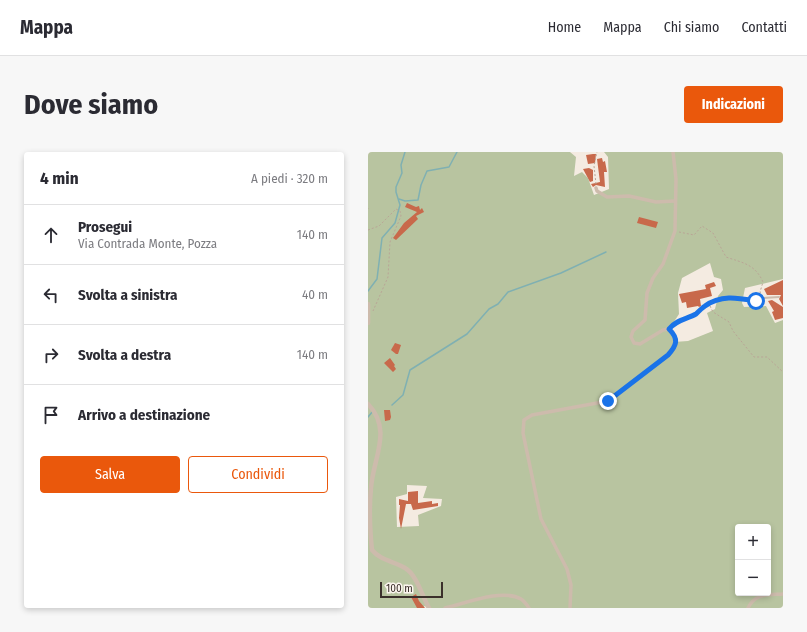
<!DOCTYPE html>
<html lang="it">
<head>
<meta charset="utf-8">
<style>
  body { margin:0; font-family:"Fira Sans Condensed",sans-serif; background:#f7f7f7; color:#2b2b33 }
  .controls { position:absolute; right:12px; bottom:12px; display:grid; overflow:hidden; border-radius:4px; box-shadow:0 2px 6px #0003 }
  .controls button { width:36px; height:36px; display:grid; place-items:center; padding:0; border:0; border-bottom:1px solid #e1e1e2; background:#fff; color:#2b2b33; font:20px sans-serif }
  .scale { position:absolute; left:12px; bottom:10px; width:63px; box-sizing:border-box; padding-left:4px; border:2px solid #3b302b; border-top:0; font-size:11px; line-height:14px; white-space:nowrap; color:#3b302b; -webkit-text-stroke:3px #fbf5ee; paint-order:stroke }
  .stop { position:absolute; width:12px; height:12px; margin:-9px; border:3px solid #1a73e8; border-radius:50%; background:#fff }
  .stop.end { background:#1a73e8; border-color:#fff; box-shadow:0 1px 4px #0008 }
  .list { margin:0; padding:0; list-style:none }
  h2 { display:flex; justify-content:space-between; align-items:center; height:52px; margin:0; padding:0 16px; font-size:17px }
  h2 small { font-size:13px; font-weight:400; color:#7c7c81 }
  .list li { display:grid; grid-template-columns:26px 1fr auto; gap:12px; align-items:center; box-sizing:border-box; height:60px; padding:0 16px; border-top:1px solid #e1e1e2 }
  .list b { display:block; font-size:15px; white-space:nowrap }
  .list p { margin:0; font-size:13px; white-space:nowrap; color:#7c7c81 }
  .list em { font-size:13px; font-style:normal; color:#7c7c81 }
  .actions { display:flex; gap:8px; padding:12px 16px }
  .actions a { flex:1; padding:9px 0; border:1px solid #ea580c; border-radius:4px; text-align:center; font-size:14px; color:#ea580c }
  .actions .main { background:#ea580c; color:#fff }
  .icon { flex:none; width:22px; height:22px; fill:none; stroke:currentColor; stroke-width:2; stroke-linecap:round; stroke-linejoin:round }
  .map { position:relative; flex:none; width:415px; height:456px; overflow:hidden; border-radius:4px }
  header { display:flex; align-items:center; gap:24px; box-sizing:border-box; height:56px; padding:0 20px; background:#fff; border-bottom:1px solid #e1e1e2 }
  header strong { font-size:19px }
  nav { display:flex; gap:22px; margin-inline-start:auto; font-size:14px }
  .intro { display:flex; align-items:center; justify-content:space-between; box-sizing:border-box; height:96px; padding:0 24px }
  h1 { margin:0; font-size:28px }
  .button { padding:10px 18px; border-radius:4px; background:#ea580c; color:#fff; font-size:14px; font-weight:700 }
  main { display:flex; gap:24px; padding:0 24px }
  aside { flex:1; background:#fff; border-radius:4px; box-shadow:0 2px 6px #0003 }
  .map>svg:first-child { display:block }
  .green { fill:#b8c4a0; fill-rule:evenodd }
  .lines { fill:none; stroke-linecap:round; stroke-linejoin:round }
  .stream { stroke:#7fb0b2; stroke-width:1.5 }
  .building { fill:#c8694b }
  .path { stroke:#b9a596; stroke-width:1; stroke-dasharray:2 2; stroke-linecap:butt }
  .service { stroke:#cdbbac; stroke-width:2 }
  .minor { stroke:#cdbbac; stroke-width:3.5 }
  .tertiary { stroke:#cdbbac; stroke-width:4.5 }
  .route { stroke:#1a73e8; stroke-width:5 }
</style>
</head>
<body>
<header>
<strong>Mappa</strong>
<nav><a>Home</a><a>Mappa</a><a>Chi siamo</a><a>Contatti</a></nav>
</header>
<div class="intro"><h1>Dove siamo</h1><a class="button">Indicazioni</a></div>
<main>
<aside>
<h2>4 min<small>A piedi · 320 m</small></h2>
<ul class="list">
<li><svg class="icon" aria-label="ahead" viewBox="0 0 24 24"><path d="M12 20V5M6 11l6-6 6 6"/></svg><div><b>Prosegui</b><p>Via Contrada Monte, Pozza</p></div><em>140 m</em></li>
<li><svg class="icon" aria-label="left" viewBox="0 0 24 24"><path d="M17 20v-9H6M10 6l-5 5 5 5"/></svg><div><b>Svolta a sinistra</b></div><em>40 m</em></li>
<li><svg class="icon" aria-label="right" viewBox="0 0 24 24"><path d="M7 20v-9h11M14 6l5 5-5 5"/></svg><div><b>Svolta a destra</b></div><em>140 m</em></li>
<li><svg class="icon" aria-label="arrive" viewBox="0 0 24 24"><path d="M6 21V4h12l-3 4 3 4H6"/></svg><div><b>Arrivo a destinazione</b></div></li>
</ul>
<div class="actions"><a class="main">Salva</a><a>Condividi</a></div>
</aside>
<div class="map">
<svg width="415" height="456" viewBox="0 0 415 456">
  <rect width="100%" height="100%" fill="#f4ebe1"/>
  <path class="green" d="M0,0H202L208,5L206,24L214,20L220,26L226,43L241,37L240,5L236,0H415V127L377,136L374,151L376,155L398,154L407,171L415,168V456H59L57,454L53,456H0ZM342,111L346,125L353,127L355,138L350,144L347,157L339,161L345,179L320,189L306,190V185L300,179L311,162L310,141L314,126ZM39,333L59,334L55,346L74,347L73,354L50,363L51,374L29,375L28,345L39,342ZM370,375H400V441H370Z"/>
  <g class="lines">
    <g class="stream">
      <path d="M31,47L37,49L50,48L53,33L59,19L81,15L89,0"/>
      <path d="M0,139L9,127L14,86L27,71L32,53L28,40V35L34,21L33,13L37,0"/>
      <path d="M24,253L35,243L42,218L99,182L121,157L130,152L140,140L193,121L238,100"/>
      <path d="M0,265L5,259"/>
    </g>
  </g>
  <g class="building">
    <path d="M225,2H228L227,11L220,12L218,3Z"/>
    <path d="M234,6L235,10L237,9L239,20H236L237,35L228,33L225,35L223,32L232,30L229,7Z"/>
    <path d="M221,16L225,18V29L222,30L215,17Z"/>
    <path d="M39,51L48,55L51,54L52,58L54,56L56,60L48,64L50,67L28,88L25,86L28,82L36,71L49,60L37,55Z"/>
    <path d="M271,65L290,70L288,76L269,71Z"/>
    <path d="M415,128V154L411,147L413,143H399L396,137Z"/>
    <path d="M346,130L348,134L342,136L344,144L332,147L333,154L331,155L330,154L319,156L318,150L314,151L311,142L338,137L337,133Z"/>
    <path d="M404,148L415,155V166L407,168L404,160L406,159L400,149Z"/>
    <path d="M27,191L33,193L30,202H28L23,198Z"/>
    <path d="M22,206L27,213L26,214L28,217L25,220L16,211Z"/>
    <path d="M16,258H22L23,265L22,268L17,269Z"/>
    <path d="M50,339V351L64,349V352L70,351V354L45,358L43,352H38L33,377L31,366L32,353H31V347L40,349V340Z"/>
    <path d="M48,442L51,449L57,456H49L43,445Z"/>
  </g>
  <g class="lines">
    <g class="path">
      <path d="M228,32L226,14L229,0"/>
      <path d="M0,56V57"/>
      <path d="M0,78L11,74L28,57L32,59L33,64L22,90L20,125L5,159"/>
      <path d="M311,80L326,83L334,74L345,81L358,105C375,111 387,112 395,130L392,140L394,144"/>
      <path d="M342,154L345,160L361,170L365,179L386,205H399L415,220"/>
    </g>
    <path class="service" d="M301,177L307,171L327,162L338,153L354,146H368L388,149L395,146L411,145"/>
    <g class="minor">
      <path d="M228,36L229,39L239,45L261,44L288,50L307,49"/>
      <path d="M77,456C96,452 134,436 153,447C156,449 159,453 161,456"/>
      <path d="M202,456L203,433L199,417L173,367L155,281L156,268L164,263L240,249L300,203C309,193 311,187 301,177L295,178L272,192L266,191L263,185L265,179L277,168L279,141L285,126L295,112L307,79L308,27L305,0"/>
      <path d="M380,456C387,441 400,443 415,442"/>
    </g>
    <g class="tertiary">
      <path d="M0,152V171"/>
      <path d="M0,252C25,278 5,306 3,336C1,356 2,379 4,398C13,409 26,409 37,416C49,423 54,444 61,456"/>
    </g>
  </g>
  <g class="lines">
    <path class="route" d="M240,249L300,203C309,193 311,187 301,177C308,168 319,167 328,162C331,159 334,156 337,154C353,142 371,146 388,149"/>
  </g>
</svg>
<div class="controls">
<button>+</button>
<button>−</button>
</div>
<div class="scale">100 m</div>
<div class="stop" style="left:388px;top:149px"></div>
<div class="stop end" style="left:240px;top:249px"></div>
</div>
</main>
</body>
</html>
